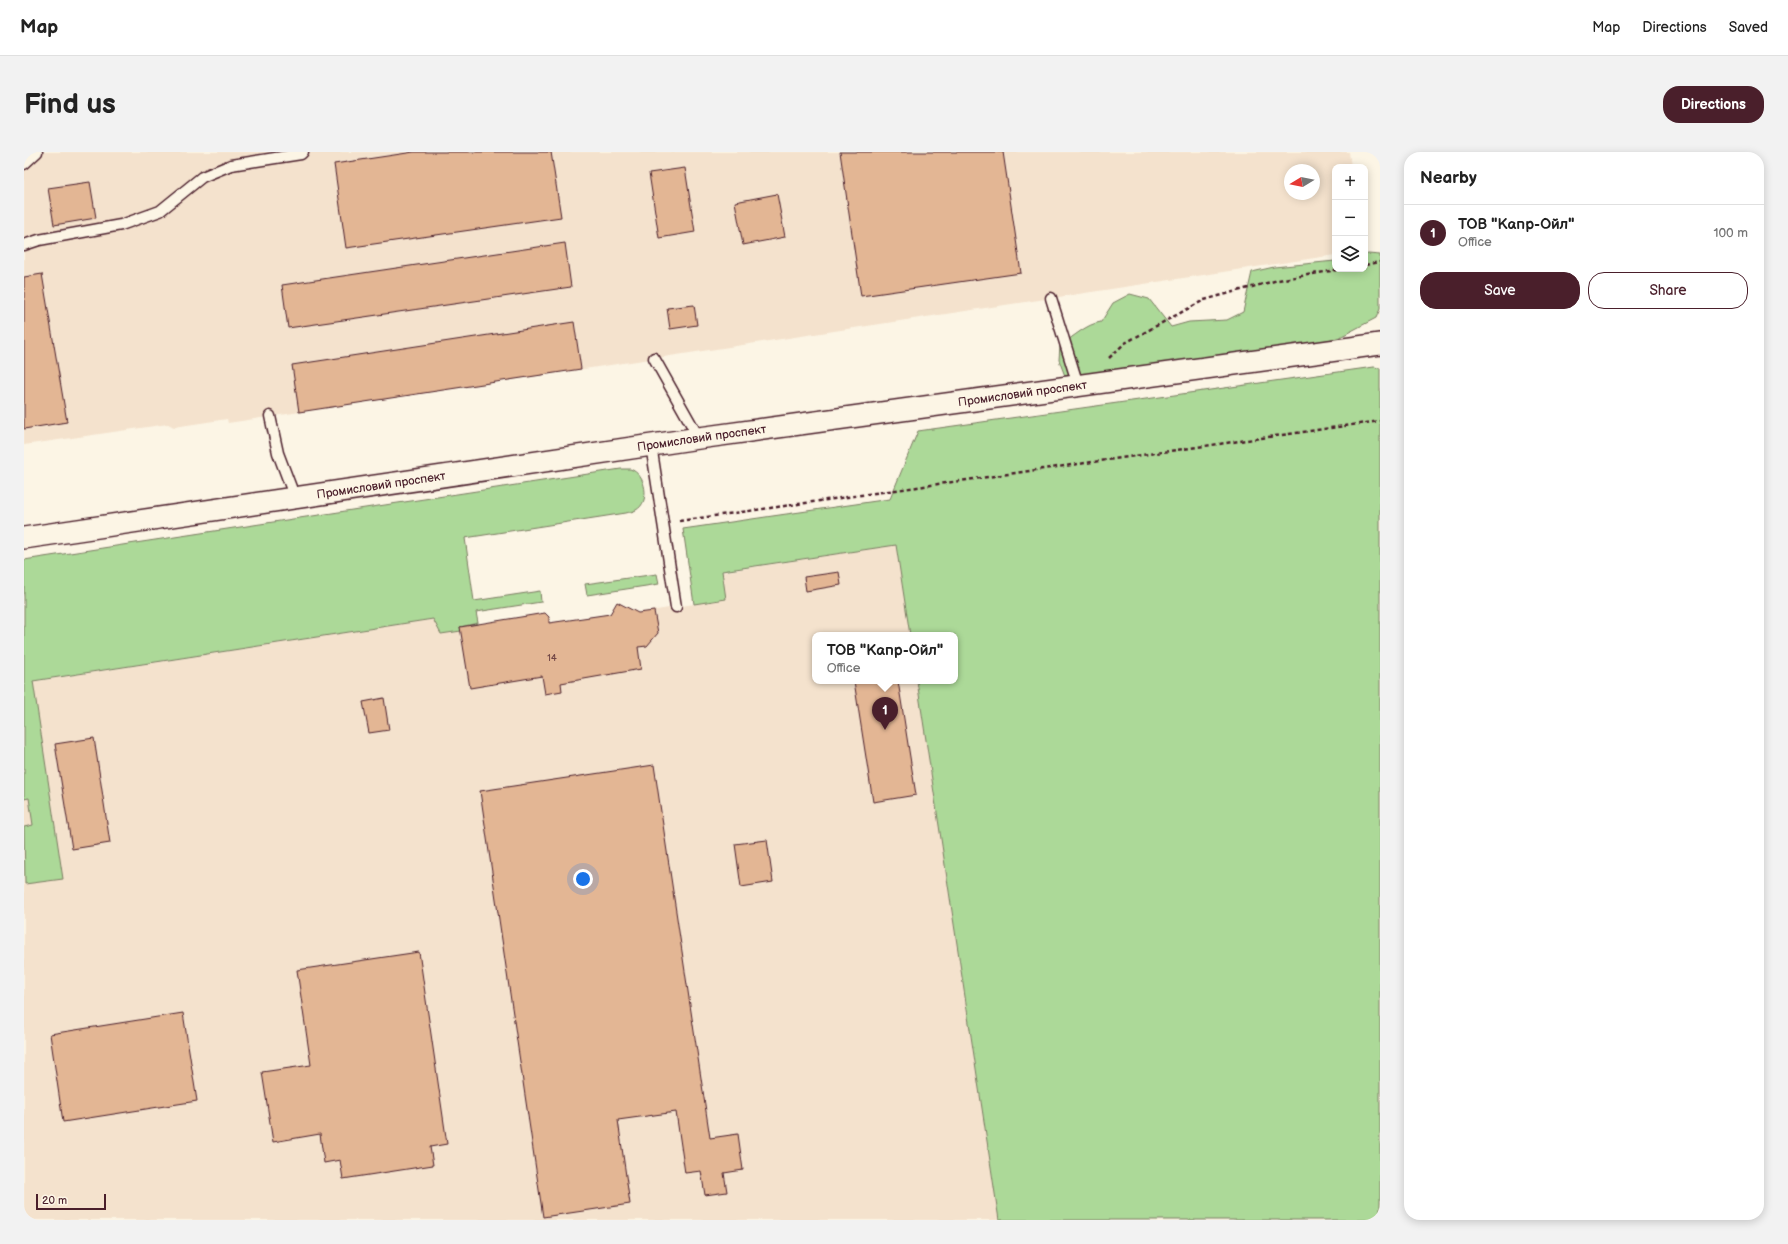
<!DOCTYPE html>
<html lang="en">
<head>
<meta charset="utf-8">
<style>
  body { margin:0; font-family:"Balsamiq Sans",sans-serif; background:#f2f2f2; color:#222 }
  .controls { position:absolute; right:12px; top:12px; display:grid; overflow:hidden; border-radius:8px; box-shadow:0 2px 10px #0003 }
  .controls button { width:36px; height:36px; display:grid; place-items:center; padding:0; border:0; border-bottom:1px solid #e0e0e0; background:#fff; color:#222; font:20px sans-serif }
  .compass { position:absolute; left:1260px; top:12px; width:36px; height:36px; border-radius:50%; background:#fff; box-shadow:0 2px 10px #0003; rotate:260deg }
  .scale { position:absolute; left:12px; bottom:10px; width:70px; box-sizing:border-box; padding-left:4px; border:2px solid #4a1f2b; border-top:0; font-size:11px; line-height:14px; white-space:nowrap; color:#4a1f2b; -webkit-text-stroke:3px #fcf5e5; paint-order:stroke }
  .you { position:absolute; left:559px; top:727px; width:14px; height:14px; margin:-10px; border:3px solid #fff; border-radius:50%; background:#1a73e8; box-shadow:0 0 0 6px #1a73e833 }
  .badge { display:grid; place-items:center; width:26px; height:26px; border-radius:50%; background:#4a1f2b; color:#fff; font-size:13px; font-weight:700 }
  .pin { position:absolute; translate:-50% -33px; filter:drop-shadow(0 1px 2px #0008) }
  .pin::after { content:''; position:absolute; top:21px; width:14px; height:12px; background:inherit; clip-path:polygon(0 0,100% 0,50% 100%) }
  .popup { position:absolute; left:788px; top:480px; width:146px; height:52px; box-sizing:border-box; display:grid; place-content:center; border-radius:8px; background:#fff; filter:drop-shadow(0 1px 3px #0005); font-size:13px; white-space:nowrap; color:#767676 }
  .popup b { font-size:15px; color:#222 }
  .popup::after { content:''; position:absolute; left:50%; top:100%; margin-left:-8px; border:8px solid transparent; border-top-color:#fff }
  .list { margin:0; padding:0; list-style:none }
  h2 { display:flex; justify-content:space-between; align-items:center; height:52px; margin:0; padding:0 16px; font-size:17px }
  h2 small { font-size:13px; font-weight:400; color:#767676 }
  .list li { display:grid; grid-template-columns:26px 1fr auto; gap:12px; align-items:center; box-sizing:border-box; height:56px; padding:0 16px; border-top:1px solid #e0e0e0 }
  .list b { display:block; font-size:15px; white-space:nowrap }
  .list p { margin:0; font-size:13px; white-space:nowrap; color:#767676 }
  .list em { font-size:13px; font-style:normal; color:#767676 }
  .actions { display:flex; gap:8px; padding:12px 16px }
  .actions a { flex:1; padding:9px 0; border:1px solid #4a1f2b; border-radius:16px; text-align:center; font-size:14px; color:#4a1f2b }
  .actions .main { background:#4a1f2b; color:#fff }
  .icon { flex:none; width:22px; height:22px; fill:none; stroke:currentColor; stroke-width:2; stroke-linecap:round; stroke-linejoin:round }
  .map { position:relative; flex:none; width:1356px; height:1068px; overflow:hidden; border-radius:16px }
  header { display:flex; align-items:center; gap:24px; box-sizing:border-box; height:56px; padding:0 20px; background:#fff; border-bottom:1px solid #e0e0e0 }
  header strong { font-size:19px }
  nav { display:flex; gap:22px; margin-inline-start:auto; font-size:14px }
  .intro { display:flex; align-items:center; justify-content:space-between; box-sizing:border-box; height:96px; padding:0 24px }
  h1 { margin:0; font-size:28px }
  .button { padding:10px 18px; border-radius:16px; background:#4a1f2b; color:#fff; font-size:14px; font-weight:700 }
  main { display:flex; gap:24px; padding:0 24px }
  aside { flex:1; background:#fff; border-radius:16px; box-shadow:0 2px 10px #0003 }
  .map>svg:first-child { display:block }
  .built { fill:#f4e2cd; fill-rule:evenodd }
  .green { fill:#acd998; stroke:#7b7c62 }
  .building { fill:#e3b694; stroke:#4a1f2b }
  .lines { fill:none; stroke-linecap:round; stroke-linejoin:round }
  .lane-casing { stroke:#4a1f2b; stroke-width:13 }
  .street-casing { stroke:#4a1f2b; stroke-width:24 }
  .path { stroke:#4a1f2b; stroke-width:2.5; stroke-dasharray:4 3; stroke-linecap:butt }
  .lane { stroke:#fcf5e5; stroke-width:10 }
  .street { stroke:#fcf5e5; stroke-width:21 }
  .labels { text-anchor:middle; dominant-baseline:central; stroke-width:4; stroke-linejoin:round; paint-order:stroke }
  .number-label { font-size:10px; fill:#704545 }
  .street-label { font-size:12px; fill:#4a1f2b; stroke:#fcf5e5 }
</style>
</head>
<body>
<header>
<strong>Map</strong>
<nav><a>Map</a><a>Directions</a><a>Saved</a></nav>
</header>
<div class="intro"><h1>Find us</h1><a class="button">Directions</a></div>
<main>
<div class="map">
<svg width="1356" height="1068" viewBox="0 0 1356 1068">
  <rect width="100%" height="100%" fill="#fcf5e5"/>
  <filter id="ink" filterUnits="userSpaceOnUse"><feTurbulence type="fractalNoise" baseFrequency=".025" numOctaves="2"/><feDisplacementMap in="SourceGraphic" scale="8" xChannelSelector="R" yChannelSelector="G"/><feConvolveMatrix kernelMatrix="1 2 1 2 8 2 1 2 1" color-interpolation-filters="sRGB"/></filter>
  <g filter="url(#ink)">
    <g class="built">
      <path d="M0,0H1325L1327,15H1311V103L204,271L203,267L150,275L144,272L0,293ZM1266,18H1290V42H1266Z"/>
      <path d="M872,393L886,483H791V529H893L975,1068H0V531L410,467L417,482L437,479L436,475L521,461L525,465V471L586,462L593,450L614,461L701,447L698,420Z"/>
    </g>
    <g class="green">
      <path d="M1344,102L1356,103V157L1352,166L1314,186L1249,198L1076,223L1041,224L1035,208L1036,193C1050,185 1062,172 1077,170L1089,151L1106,142L1125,147L1147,175L1165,170L1203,168L1219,160L1228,120L1250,115L1311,109V117H1341V103Z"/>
      <path d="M1350,215L1356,216V1068H975L893,529H931V483H886L872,393L698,419L702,447L670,452L659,377L866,347L894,279Z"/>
      <path d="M597,317C600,317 603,317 606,317C622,322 627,350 612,358C609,360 605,360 602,361L441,386L450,449L516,439L517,450L452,460L454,471L436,475L437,479L417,482L409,467L9,529L39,727L1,732L0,675L9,673L5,646L0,647V408Z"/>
      <path d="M633,422L635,432L563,443L561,432Z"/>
    </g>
    <g class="building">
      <path d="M390,0H527L537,65L322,96L310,12Z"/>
      <path d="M816,0H979L997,121L837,144Z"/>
      <path d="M661,16L671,80L635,86L625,21Z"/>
      <path d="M66,30L72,66L30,73L24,36Z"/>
      <path d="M753,42L761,85L719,93L711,50Z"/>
      <path d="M541,91L547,135L264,176L258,133Z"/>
      <path d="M18,122L43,270L0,277V125Z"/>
      <path d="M670,153L673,173L646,177L643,156Z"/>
      <path d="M550,170L557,217L275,260L268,213Z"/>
      <path d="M815,420L817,433L782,439L780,425Z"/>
      <path d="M593,450L614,461L630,459L634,481L623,494L614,495L617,517L537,531L538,539L521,542L518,524L446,536L436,475L521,461L525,465V471L586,462Z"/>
      <path d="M830,529H874L892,643L849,650Z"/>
      <path d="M360,546L365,578L345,581L339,550Z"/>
      <path d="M70,586L86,691L48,697L31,592Z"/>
      <path d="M630,613L686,986L714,982L719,1018L700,1021L703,1040L681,1043L677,1019L661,1021L652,960L594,968L606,1052L519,1065L456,639Z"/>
      <path d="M743,688L749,730L717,735L711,692Z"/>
      <path d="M395,800L423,992L406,995L409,1013L319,1027L316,1008L300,1011L296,982L249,990L238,920L287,913L273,818Z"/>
      <path d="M159,861L173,949L39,970L26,882Z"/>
    </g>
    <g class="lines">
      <defs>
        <g id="lane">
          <path d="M0,12L13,0"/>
          <path d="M0,93L15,88L97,73L136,59L178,25L207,13L277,2L279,0"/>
          <path d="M1027,146L1054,233"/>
          <path d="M630,206L675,286"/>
          <path d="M246,264L254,301L271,346"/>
          <path d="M627,293L652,455"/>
        </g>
        <g id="street">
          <path id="s1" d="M0,386L675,286L1356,192"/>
        </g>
      </defs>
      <use href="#lane" class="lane-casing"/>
      <use href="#street" class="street-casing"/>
      <g class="path">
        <path d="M1341,113L1356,110"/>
        <path d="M1085,206L1101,191L1180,148L1254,128L1318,117"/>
        <path d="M655,369L1356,269"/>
      </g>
      <use href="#lane" class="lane"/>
      <use href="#street" class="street"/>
    </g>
  </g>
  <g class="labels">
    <g class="number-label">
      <text x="528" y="506">14</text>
    </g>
    <g class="street-label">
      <text stroke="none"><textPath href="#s1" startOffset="1009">Промисловий проспект</textPath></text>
      <text stroke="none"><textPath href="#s1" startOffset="685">Промисловий проспект</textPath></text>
      <text stroke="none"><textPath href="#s1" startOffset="361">Промисловий проспект</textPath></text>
    </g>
  </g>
</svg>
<div class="controls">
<button>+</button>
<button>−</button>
<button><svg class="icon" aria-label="layers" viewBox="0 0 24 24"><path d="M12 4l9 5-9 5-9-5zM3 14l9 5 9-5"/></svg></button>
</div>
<svg class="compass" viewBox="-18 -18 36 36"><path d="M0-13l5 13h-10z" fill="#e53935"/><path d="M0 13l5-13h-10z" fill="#767676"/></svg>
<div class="scale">20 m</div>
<div class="you"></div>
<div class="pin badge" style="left:861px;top:578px">1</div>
<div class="popup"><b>ТОВ &quot;Капр-Ойл&quot;</b>Office</div>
</div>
<aside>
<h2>Nearby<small></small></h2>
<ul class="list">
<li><span class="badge">1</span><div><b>ТОВ &quot;Капр-Ойл&quot;</b><p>Office</p></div><em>100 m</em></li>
</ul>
<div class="actions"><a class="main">Save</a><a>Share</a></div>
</aside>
</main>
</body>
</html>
